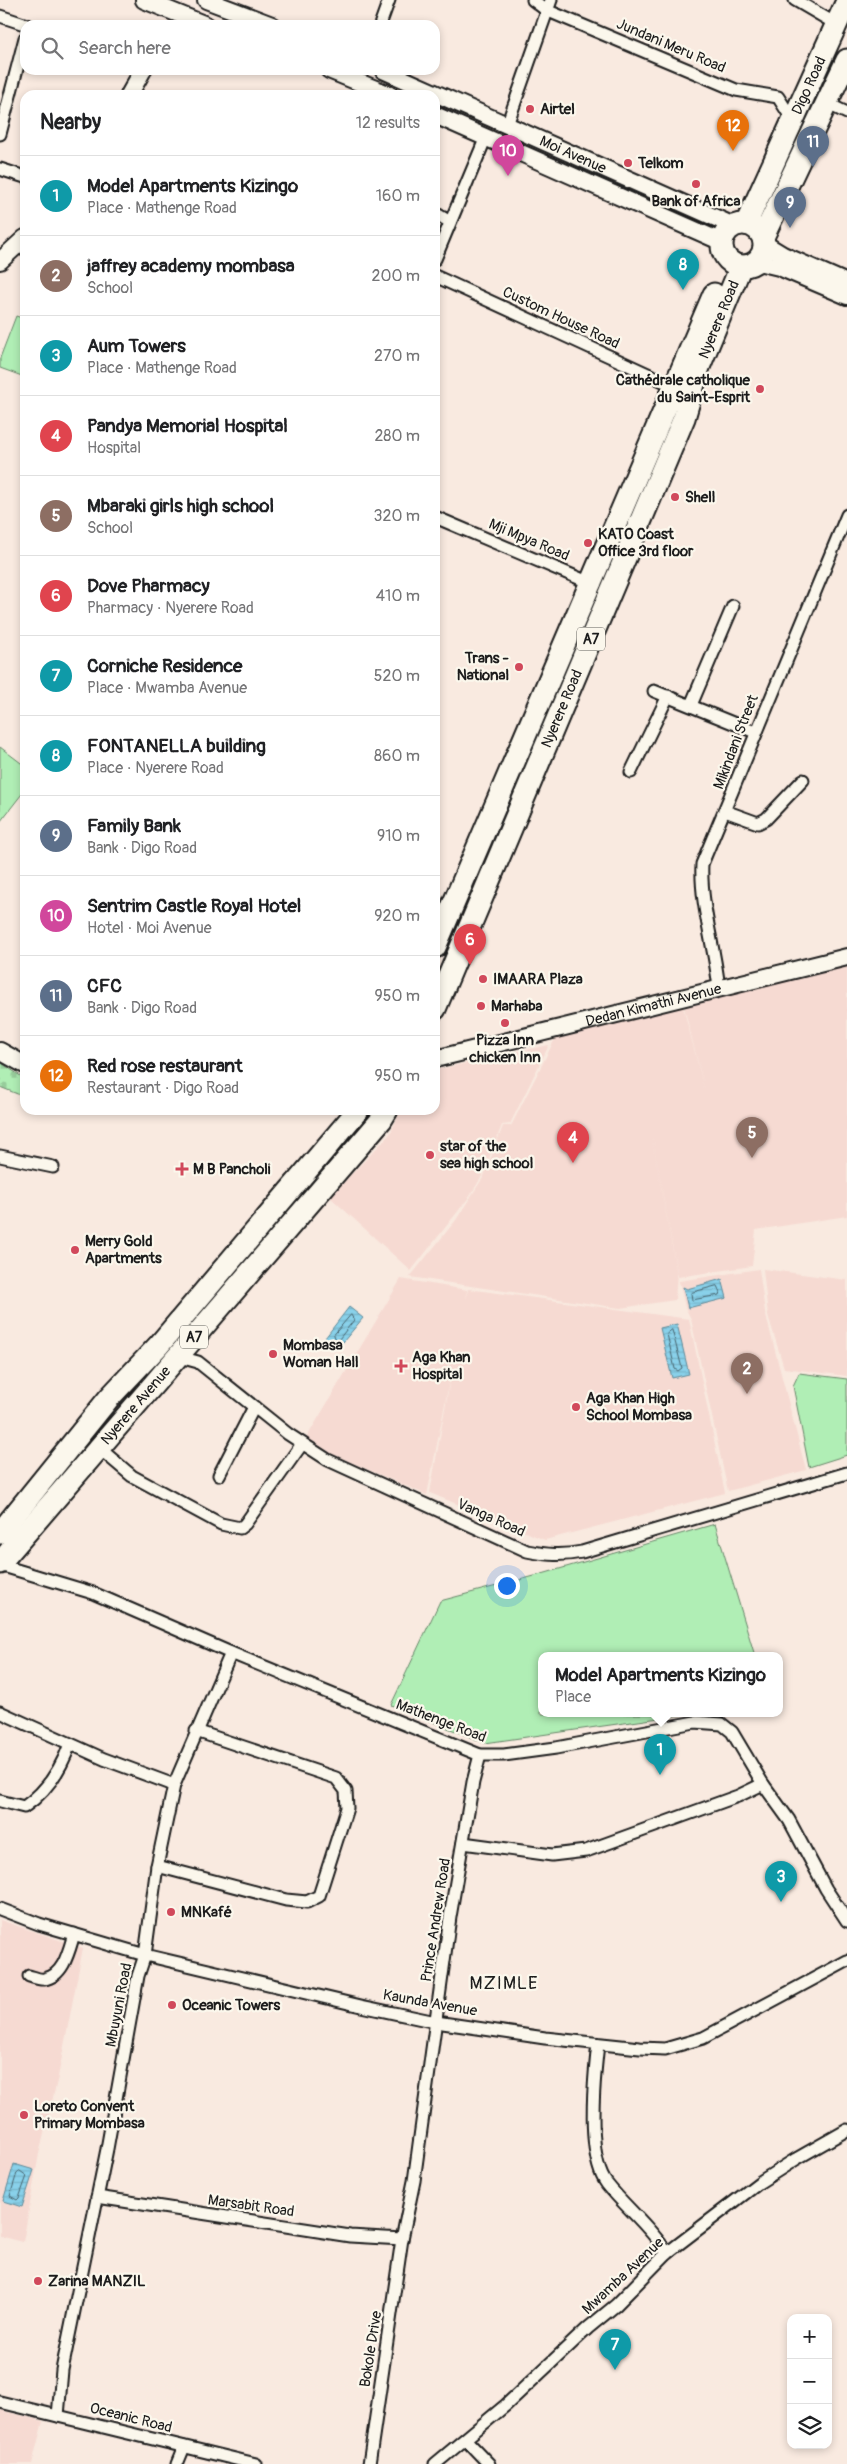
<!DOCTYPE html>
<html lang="en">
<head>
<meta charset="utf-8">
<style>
  body { margin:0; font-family:Pangolin,sans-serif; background:#f6f6f6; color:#202124 }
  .controls { position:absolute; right:15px; bottom:15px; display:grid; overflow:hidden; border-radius:10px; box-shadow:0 2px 8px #0003 }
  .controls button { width:45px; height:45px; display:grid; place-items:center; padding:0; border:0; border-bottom:1px solid #e0e0e0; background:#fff; color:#202124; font:25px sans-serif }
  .you { position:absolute; left:506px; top:1585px; width:18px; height:18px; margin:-12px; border:4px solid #fff; border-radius:50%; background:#1a73e8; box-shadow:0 0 0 8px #1a73e833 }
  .badge { display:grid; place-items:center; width:32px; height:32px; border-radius:50%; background:#7c3aed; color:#fff; font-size:16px; font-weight:700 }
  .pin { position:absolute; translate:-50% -41px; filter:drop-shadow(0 1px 2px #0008) }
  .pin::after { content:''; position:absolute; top:26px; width:18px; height:15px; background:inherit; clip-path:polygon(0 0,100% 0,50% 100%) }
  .popup { position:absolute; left:538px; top:1652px; width:245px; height:65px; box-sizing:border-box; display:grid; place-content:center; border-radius:10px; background:#fff; filter:drop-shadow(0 1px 4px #0005); font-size:16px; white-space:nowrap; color:#757577 }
  .popup b { font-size:19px; color:#202124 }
  .popup::after { content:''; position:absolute; left:50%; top:100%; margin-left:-10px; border:10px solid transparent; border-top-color:#fff }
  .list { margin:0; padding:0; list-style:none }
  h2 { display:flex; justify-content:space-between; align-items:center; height:65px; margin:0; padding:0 20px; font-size:21px }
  h2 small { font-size:16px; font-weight:400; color:#757577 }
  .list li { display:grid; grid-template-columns:32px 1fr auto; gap:15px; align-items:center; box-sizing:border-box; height:80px; padding:0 20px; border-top:1px solid #e0e0e0 }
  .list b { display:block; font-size:19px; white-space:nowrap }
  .list p { margin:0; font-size:16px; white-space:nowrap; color:#757577 }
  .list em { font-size:16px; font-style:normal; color:#757577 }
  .icon { flex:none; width:28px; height:28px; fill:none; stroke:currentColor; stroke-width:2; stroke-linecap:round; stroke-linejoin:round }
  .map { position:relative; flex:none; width:847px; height:2464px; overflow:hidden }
  .search { position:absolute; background:#fff; box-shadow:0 2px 8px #0003; left:20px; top:20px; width:420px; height:55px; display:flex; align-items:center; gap:12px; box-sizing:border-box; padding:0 18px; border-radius:15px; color:#757577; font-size:19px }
  .panel { position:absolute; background:#fff; box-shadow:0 2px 8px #0003; left:20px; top:90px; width:420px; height:1025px; border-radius:15px }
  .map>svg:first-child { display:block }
  .built { fill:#f6dad2 }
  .cemetery { fill:url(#cemetery-stones); stroke:#668568 }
  .pitch { fill:#b0eeb5; stroke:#668568 }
  .water { fill:url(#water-rules); stroke:#5d8998 }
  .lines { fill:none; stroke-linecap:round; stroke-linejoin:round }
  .shore { stroke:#48646e; stroke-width:1 }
  .street-casing { stroke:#1c1c1c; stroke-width:15 }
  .secondary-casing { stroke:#1c1c1c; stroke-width:20 }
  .highway-casing { stroke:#1c1c1c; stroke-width:25 }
  .street { stroke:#fbf7ec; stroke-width:11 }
  .secondary { stroke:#fbf7ec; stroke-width:16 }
  .highway { stroke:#fbf7ec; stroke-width:21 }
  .poi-dot { fill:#d1495b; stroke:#fbf7ec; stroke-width:2 }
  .labels { text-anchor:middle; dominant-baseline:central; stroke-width:4.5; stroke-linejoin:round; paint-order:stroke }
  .shield { fill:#fbf7ec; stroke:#5f5e5a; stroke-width:1 }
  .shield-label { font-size:14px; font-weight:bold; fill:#1c1c1c }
  .street-label { font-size:15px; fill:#1c1c1c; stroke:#fbf7ec }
  .poi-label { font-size:15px; font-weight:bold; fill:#1c1c1c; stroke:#fbf7ec; text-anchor:start }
  .quarter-label { font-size:18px; letter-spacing:1px; fill:#1c1c1c; stroke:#fbf7ec }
</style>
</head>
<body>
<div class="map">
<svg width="847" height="2464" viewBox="0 0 847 2464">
  <defs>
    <pattern id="cemetery-stones" width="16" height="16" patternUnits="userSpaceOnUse" patternTransform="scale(1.25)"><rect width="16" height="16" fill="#b0eeb5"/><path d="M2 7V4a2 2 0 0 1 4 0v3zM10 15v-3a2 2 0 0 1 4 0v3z" fill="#97cc9b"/></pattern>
    <pattern id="water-rules" width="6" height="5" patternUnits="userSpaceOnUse" patternTransform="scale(1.25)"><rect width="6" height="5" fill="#89d1ea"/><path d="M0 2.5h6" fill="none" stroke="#76b3c8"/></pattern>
  </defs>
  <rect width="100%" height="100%" fill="#f9eae0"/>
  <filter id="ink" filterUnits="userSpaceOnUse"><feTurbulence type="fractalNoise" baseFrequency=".02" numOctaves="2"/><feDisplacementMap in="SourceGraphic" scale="10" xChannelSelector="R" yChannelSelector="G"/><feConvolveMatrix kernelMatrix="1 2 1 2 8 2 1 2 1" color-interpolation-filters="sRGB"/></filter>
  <g filter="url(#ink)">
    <g class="built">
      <path d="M847,964V1216L756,1230L752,1266L678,1277L650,1126L677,1273L675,1300L620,1308L410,1277L456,1220L484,1176L503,1126H511L557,1035L682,1003L704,1087L683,1003Z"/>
      <path d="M549,1045L510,1124L502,1125L482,1176L470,1196L411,1271L330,1197L390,1134L401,1110H435V1070Z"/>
      <path d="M759,1269L765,1312L806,1470L728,1491L691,1319L685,1307L679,1281Z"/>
      <path d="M763,1269L847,1280V1376L784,1368L768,1315Z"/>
      <path d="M401,1279L467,1290L466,1299L468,1289L689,1319L725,1493L545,1540L430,1493L453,1363L427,1495L304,1442Z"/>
      <path d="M0,1920L83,1948L58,2077L39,2154L23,2242L0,2236Z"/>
      <path d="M0,2410L43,2421L32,2464H0Z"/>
    </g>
    <path class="cemetery" d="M0,1062L25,1079V1097L0,1087Z"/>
    <g class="pitch">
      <path d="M16,316L25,319V367L22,376L0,368V358Z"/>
      <path d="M0,747L25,766V790L0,822Z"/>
      <path d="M799,1373L847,1379V1455L809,1467L793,1386Z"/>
      <path d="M715,1524L755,1656H541V1714H687L485,1743L391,1705L440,1601L542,1574Z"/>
    </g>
    <g class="water">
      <path d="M722,1279L727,1298L688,1308L683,1287L687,1289Z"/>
      <path d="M349,1307L363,1318L338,1348L325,1338Z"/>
      <path d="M677,1324L689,1374L672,1378L660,1328Z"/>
      <path d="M14,2164L34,2170L22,2207L3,2201Z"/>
    </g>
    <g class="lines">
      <g class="shore">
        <path d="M717,1286L720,1292L719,1295L692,1300L691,1293Z"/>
        <path d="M351,1315L354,1320L339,1339L336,1340L334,1335Z"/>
        <path d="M672,1330L682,1368L678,1371L675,1369L667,1334Z"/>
        <path d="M20,2171L27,2176L19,2198L17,2200L10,2196L17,2173Z"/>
      </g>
      <defs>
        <g id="street">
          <path d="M533,0L546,10L736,90L778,97L792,119"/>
          <path d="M795,0L836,24"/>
          <path d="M0,16L27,25"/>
          <path d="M380,25L389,0"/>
          <path d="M826,103L847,113"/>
          <path d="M507,125L551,0"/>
          <path d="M0,134L25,38"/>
          <path d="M0,169L25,177"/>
          <path d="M435,213L450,222"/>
          <path d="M435,259L486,137"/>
          <path d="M435,276L674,386"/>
          <path d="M435,517L595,585"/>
          <path d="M654,691L755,732"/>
          <path d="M691,705L733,606"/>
          <path d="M631,772L668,696"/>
          <path d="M725,811L758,823L766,819L803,780"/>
          <path d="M719,989C715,947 700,905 702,864L847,515"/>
          <path d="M0,1156L53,1167"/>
          <path d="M176,1356L198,1362L288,1434L328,1460L527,1551C547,1555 562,1556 582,1552L847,1473"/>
          <path d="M99,1448L132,1476L221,1524L240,1528L245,1524L302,1444"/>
          <path d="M219,1475L254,1407"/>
          <path d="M0,1565L93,1593L231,1653L480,1755H504L556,1748L695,1722L722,1724L732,1732L763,1784L789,1820L826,1889L847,1921"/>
          <path d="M0,1712L104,1759L174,1785L157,1866L145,1955L138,1976L107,2149L62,2370L58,2416"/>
          <path d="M174,1785L231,1653"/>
          <path d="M0,1801L24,1807C46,1792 61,1769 70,1744"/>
          <path d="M463,1843L552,1855L586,1851L738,1796L763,1784"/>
          <path d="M157,1866L286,1900L307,1902L319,1896L347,1808L346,1791L336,1778L196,1731"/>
          <path d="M0,1909L39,1924L145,1955L361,2006L436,2022L545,2038L640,2048L665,2049L703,2038L847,1961"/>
          <path d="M29,1976C33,1977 40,1980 44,1979C64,1976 69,1950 74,1934"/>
          <path d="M598,2044C594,2078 586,2157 607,2184C626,2208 650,2226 667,2253"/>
          <path d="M97,2197L350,2236L402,2239"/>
          <path d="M0,2402L256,2464"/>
          <path d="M466,2440L489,2464"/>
          <path d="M177,2464L184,2447"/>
          <path d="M369,2464L402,2239L414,2181L450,1917L473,1782L480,1755"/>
          <path d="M435,2464L506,2405L588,2328L616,2305L667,2253L760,2182L796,2159L847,2130"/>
        </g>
        <g id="secondary">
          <path d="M144,0L206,25"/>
          <path d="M206,0L272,25"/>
          <path d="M329,70L390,95"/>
          <path id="s1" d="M383,70L734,226"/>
          <path d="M129,95L143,70"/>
          <path d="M435,115L722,242"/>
          <path d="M765,244L783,255L847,283"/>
          <path d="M0,261L25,238"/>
          <path d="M758,262L779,267L847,296"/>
          <path d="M0,1051L25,1065"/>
          <path id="s2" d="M435,1059L847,957"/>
        </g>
        <g id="highway">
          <circle cx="743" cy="245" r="21"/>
          <path id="s3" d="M746,224L847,1"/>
          <path d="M763,237L847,60"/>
          <path d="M435,947L714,294"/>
          <path id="s4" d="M435,1009L684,418L699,367L741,266"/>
          <path d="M0,1533L109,1398L159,1345L358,1110"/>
          <path id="s5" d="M0,1563L381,1120L387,1110"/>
        </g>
      </defs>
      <use href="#street" class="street-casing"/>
      <use href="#secondary" class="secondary-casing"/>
      <use href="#highway" class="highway-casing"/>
      <use href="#street" class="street"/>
      <use href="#secondary" class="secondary"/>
      <use href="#highway" class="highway"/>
    </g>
  </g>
  <g class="poi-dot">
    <circle cx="530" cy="109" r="5"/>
    <circle cx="628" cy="163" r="5"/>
    <circle cx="696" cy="184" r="5"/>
    <circle cx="760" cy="389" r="5"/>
    <circle cx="675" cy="497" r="5"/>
    <circle cx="588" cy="543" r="5"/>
    <circle cx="519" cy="667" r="5"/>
    <circle cx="483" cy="979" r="5"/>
    <circle cx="481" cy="1006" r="5"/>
    <circle cx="505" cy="1023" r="5"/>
    <circle cx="430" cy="1155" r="5"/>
    <path d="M179.5 1161.5h5v5h5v5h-5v5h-5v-5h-5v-5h5z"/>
    <circle cx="75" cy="1250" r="5"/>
    <circle cx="273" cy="1354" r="5"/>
    <path d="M398.5 1358.5h5v5h5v5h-5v5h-5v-5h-5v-5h5z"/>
    <circle cx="576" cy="1407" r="5"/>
    <circle cx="171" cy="1912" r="5"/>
    <circle cx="172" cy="2005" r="5"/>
    <circle cx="24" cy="2115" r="5"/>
    <circle cx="38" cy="2281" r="5"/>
  </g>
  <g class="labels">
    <g class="shield">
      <rect x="577" y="627.5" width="28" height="23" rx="4"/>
      <rect x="180" y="1325.5" width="28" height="23" rx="4"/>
    </g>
    <g class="shield-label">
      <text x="591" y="639">A7</text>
      <text x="194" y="1337">A7</text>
    </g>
    <g class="street-label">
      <text transform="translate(671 46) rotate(23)">Jundani Meru Road</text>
      <text stroke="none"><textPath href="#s3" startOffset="152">Digo Road</textPath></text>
      <text stroke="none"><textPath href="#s1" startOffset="208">Moi Avenue</textPath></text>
      <text transform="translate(561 318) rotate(25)">Custom House Road</text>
      <text stroke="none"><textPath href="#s4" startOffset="746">Nyerere Road</textPath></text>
      <text transform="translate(529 540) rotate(23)">Mji Mpya Road</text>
      <text stroke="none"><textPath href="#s4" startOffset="326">Nyerere Road</textPath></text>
      <text transform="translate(736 742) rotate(-69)">Mikindani Street</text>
      <text stroke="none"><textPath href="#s2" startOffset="225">Dedan Kimathi Avenue</textPath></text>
      <text stroke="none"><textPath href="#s5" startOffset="208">Nyerere Avenue</textPath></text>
      <text transform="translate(491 1518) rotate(24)">Vanga Road</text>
      <text transform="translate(441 1721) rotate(21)">Mathenge Road</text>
      <text transform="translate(436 1920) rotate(-81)">Prince Andrew Road</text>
      <text transform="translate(430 2003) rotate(10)">Kaunda Avenue</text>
      <text transform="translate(119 2005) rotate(-79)">Mbuyuni Road</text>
      <text transform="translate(251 2206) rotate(8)">Marsabit Road</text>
      <text transform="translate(623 2276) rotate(-43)">Mwamba Avenue</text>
      <text transform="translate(371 2349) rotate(-81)">Bokole Drive</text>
      <text transform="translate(131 2418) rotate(14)">Oceanic Road</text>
    </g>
    <g class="poi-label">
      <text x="540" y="109">Airtel</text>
      <text x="638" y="163">Telkom</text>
      <text x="696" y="201" text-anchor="middle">Bank of Africa</text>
      <text x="750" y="380" text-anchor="end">Cathédrale catholique<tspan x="750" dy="17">du Saint-Esprit</tspan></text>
      <text x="685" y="497">Shell</text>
      <text x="598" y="534">KATO Coast<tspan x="598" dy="17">Office 3rd floor</tspan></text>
      <text x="509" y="658" text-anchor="end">Trans -<tspan x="509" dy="17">National</tspan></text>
      <text x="493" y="979">IMAARA Plaza</text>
      <text x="491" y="1006">Marhaba</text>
      <text x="505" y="1040" text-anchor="middle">Pizza Inn<tspan x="505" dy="17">chicken Inn</tspan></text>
      <text x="440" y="1146">star of the<tspan x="440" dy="17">sea high school</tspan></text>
      <text x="193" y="1169">M B Pancholi</text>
      <text x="85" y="1241">Merry Gold<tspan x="85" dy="17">Apartments</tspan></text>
      <text x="283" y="1345">Mombasa<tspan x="283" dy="17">Woman Hall</tspan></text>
      <text x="412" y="1357">Aga Khan<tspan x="412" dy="17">Hospital</tspan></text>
      <text x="586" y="1398">Aga Khan High<tspan x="586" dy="17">School Mombasa</tspan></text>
      <text x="181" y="1912">MNKafé</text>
      <text x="182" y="2005">Oceanic Towers</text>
      <text x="34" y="2106">Loreto Convent<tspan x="34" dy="17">Primary Mombasa</tspan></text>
      <text x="48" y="2281">Zarina MANZIL</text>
    </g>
    <g class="quarter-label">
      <text x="504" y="1983">MZIMLE</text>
    </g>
  </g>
</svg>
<div class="controls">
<button>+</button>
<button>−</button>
<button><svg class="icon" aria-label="layers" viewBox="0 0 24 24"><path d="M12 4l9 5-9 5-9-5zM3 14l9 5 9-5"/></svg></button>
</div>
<div class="you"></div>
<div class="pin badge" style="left:660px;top:1775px;background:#0f9aa8">1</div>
<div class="popup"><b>Model Apartments Kizingo</b>Place</div>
<div class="pin badge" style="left:747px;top:1394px;background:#8d6e63">2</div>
<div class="pin badge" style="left:781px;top:1902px;background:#0f9aa8">3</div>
<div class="pin badge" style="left:573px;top:1163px;background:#e0444e">4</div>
<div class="pin badge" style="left:752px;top:1158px;background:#8d6e63">5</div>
<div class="pin badge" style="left:470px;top:965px;background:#e0444e">6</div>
<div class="pin badge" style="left:615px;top:2370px;background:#0f9aa8">7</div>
<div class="pin badge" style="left:683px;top:290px;background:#0f9aa8">8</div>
<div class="pin badge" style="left:790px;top:228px;background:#5c6f8a">9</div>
<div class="pin badge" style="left:508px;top:176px;background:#d1479c">10</div>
<div class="pin badge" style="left:813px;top:167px;background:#5c6f8a">11</div>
<div class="pin badge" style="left:733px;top:151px;background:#e8710a">12</div>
<div class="search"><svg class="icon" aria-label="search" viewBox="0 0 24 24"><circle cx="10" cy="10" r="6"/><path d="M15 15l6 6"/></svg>Search here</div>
<section class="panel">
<h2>Nearby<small>12 results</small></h2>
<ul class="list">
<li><span class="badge" style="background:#0f9aa8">1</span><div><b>Model Apartments Kizingo</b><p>Place · Mathenge Road</p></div><em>160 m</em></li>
<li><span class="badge" style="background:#8d6e63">2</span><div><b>jaffrey academy mombasa</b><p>School</p></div><em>200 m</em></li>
<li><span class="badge" style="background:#0f9aa8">3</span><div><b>Aum Towers</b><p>Place · Mathenge Road</p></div><em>270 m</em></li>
<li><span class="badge" style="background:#e0444e">4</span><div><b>Pandya Memorial Hospital</b><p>Hospital</p></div><em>280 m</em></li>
<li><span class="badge" style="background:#8d6e63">5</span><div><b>Mbaraki girls high school</b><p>School</p></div><em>320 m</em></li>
<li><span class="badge" style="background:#e0444e">6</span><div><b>Dove Pharmacy</b><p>Pharmacy · Nyerere Road</p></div><em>410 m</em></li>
<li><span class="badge" style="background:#0f9aa8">7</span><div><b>Corniche Residence</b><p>Place · Mwamba Avenue</p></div><em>520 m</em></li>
<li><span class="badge" style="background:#0f9aa8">8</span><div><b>FONTANELLA building</b><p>Place · Nyerere Road</p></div><em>860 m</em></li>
<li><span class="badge" style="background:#5c6f8a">9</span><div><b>Family Bank</b><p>Bank · Digo Road</p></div><em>910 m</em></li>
<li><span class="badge" style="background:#d1479c">10</span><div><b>Sentrim Castle Royal Hotel</b><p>Hotel · Moi Avenue</p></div><em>920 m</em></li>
<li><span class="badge" style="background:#5c6f8a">11</span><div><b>CFC</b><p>Bank · Digo Road</p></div><em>950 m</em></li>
<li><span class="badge" style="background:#e8710a">12</span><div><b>Red rose restaurant</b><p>Restaurant · Digo Road</p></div><em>950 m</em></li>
</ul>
</section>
</div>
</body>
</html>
